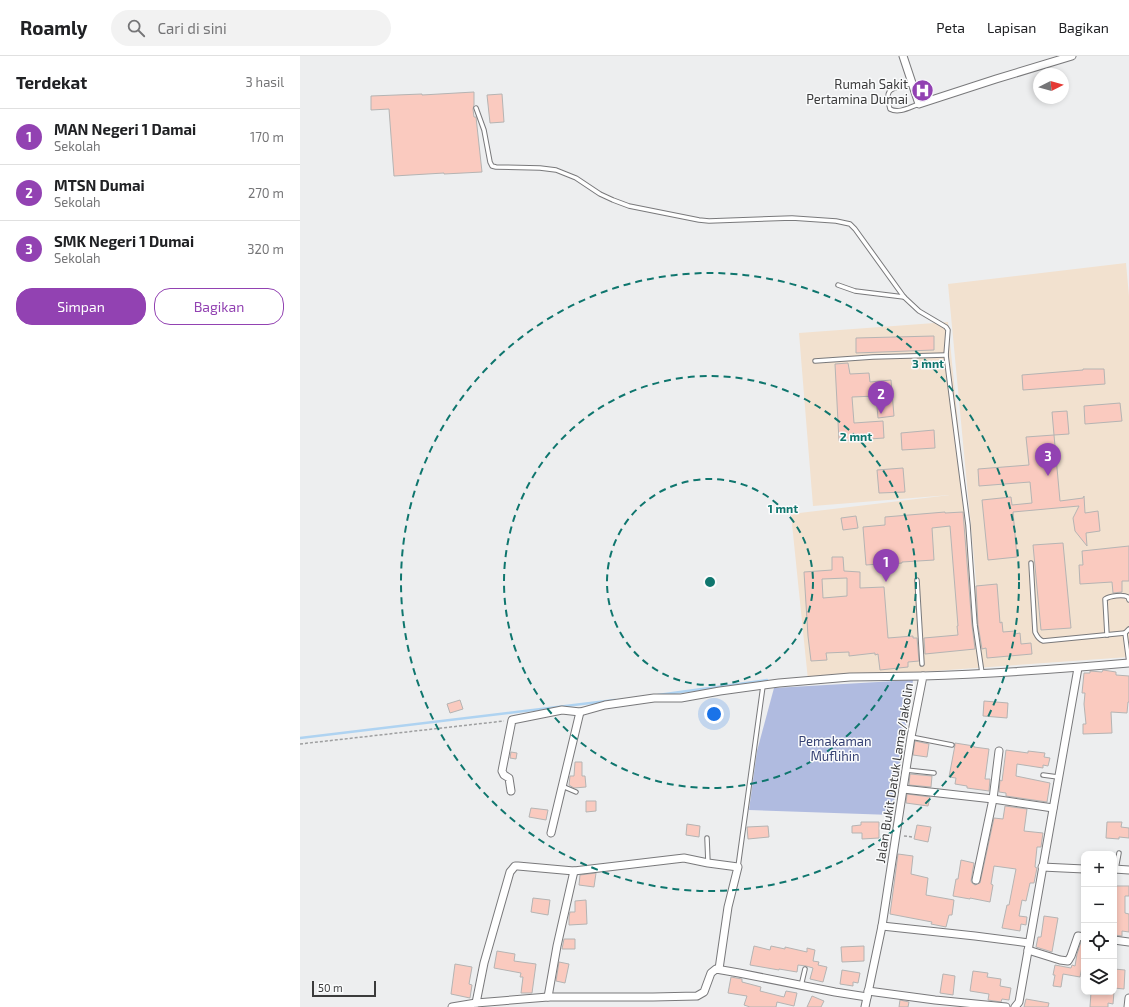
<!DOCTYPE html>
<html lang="id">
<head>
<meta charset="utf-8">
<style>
  body { margin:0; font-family:"Exo 2",sans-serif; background:#f2f2f2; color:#202124 }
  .controls { position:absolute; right:12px; bottom:12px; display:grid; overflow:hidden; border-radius:8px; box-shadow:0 2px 6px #0003 }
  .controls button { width:36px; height:36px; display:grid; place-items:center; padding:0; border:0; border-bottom:1px solid #e0e0e0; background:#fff; color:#202124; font:20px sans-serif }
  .compass { position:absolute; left:733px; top:12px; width:36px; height:36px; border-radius:50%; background:#fff; box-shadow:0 2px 6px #0003; rotate:84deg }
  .scale { position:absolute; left:12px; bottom:10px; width:64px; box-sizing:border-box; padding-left:4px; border:2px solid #3b3b3b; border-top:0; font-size:11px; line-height:14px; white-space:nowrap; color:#3b3b3b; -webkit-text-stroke:3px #fafbfc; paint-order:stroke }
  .you { position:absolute; left:414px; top:658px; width:14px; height:14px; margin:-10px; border:3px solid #fff; border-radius:50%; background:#1a73e8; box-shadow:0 0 0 6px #1a73e833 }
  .badge { display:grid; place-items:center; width:26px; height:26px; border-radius:50%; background:#9242b2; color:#fff; font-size:13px; font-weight:700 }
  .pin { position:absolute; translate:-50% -33px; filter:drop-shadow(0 1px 2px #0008) }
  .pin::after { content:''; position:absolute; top:21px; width:14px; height:12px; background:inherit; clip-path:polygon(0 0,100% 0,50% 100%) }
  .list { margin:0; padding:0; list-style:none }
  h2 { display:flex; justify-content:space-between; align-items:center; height:52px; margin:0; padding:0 16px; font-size:17px }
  h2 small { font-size:13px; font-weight:400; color:#757577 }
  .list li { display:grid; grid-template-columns:26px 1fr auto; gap:12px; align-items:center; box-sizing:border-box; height:56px; padding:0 16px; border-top:1px solid #e0e0e0 }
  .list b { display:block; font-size:15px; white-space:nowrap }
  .list p { margin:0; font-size:13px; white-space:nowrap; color:#757577 }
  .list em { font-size:13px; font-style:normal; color:#757577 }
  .actions { display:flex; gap:8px; padding:12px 16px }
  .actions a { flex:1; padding:9px 0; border:1px solid #9242b2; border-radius:16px; text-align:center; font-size:14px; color:#9242b2 }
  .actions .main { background:#9242b2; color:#fff }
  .icon { flex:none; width:22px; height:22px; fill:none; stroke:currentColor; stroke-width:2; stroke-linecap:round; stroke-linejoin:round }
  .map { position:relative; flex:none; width:829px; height:951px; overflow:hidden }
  header { display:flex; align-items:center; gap:24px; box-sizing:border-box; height:56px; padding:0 20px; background:#fff; border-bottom:1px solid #e0e0e0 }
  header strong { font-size:19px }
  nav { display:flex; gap:22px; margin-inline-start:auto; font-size:14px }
  .search { width:280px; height:36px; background:#f2f2f2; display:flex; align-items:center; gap:10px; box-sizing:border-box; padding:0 14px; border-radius:22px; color:#757577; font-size:15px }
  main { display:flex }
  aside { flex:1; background:#fff }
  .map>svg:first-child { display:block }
  .education { fill:#f2e1cf }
  .green { fill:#b0bbe0 }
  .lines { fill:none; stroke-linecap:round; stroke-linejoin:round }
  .stream { stroke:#afd3f1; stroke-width:2.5 }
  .building { fill:#facabf; stroke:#b5b4b3; fill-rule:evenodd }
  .lane-casing { stroke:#79797b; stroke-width:5.5 }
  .street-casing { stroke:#79797b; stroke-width:9 }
  .path { stroke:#9e9fa0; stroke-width:1.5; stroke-dasharray:3 2; stroke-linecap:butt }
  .lane { stroke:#fff; stroke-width:3.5 }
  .street { stroke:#fff; stroke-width:7 }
  .ring { fill:none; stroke:#0f766e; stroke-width:2; stroke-dasharray:7 5 }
  .labels { text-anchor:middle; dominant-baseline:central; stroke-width:3; stroke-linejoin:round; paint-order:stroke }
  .poi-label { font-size:13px; fill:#3b3b3b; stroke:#fafbfc; text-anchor:end }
  .park-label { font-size:13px; fill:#354173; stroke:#fafbfc }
  .street-label { font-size:13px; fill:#3b3b3b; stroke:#fafbfc }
  .centre { fill:#0f766e; stroke:#fafbfc; stroke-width:2 }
  .ring-label { font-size:12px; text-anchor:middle; font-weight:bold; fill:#0f766e; stroke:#fafbfc; stroke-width:3; stroke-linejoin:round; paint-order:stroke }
</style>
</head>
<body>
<header>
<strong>Roamly</strong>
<div class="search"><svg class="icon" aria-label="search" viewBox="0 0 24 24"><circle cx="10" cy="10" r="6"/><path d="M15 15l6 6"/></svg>Cari di sini</div>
<nav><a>Peta</a><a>Lapisan</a><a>Bagikan</a></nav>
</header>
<main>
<aside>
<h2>Terdekat<small>3 hasil</small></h2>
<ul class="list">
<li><span class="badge">1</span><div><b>MAN Negeri 1 Damai</b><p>Sekolah</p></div><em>170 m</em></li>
<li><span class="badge">2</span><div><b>MTSN Dumai</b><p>Sekolah</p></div><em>270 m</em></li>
<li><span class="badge">3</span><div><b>SMK Negeri 1 Dumai</b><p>Sekolah</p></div><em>320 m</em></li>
</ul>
<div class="actions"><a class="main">Simpan</a><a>Bagikan</a></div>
</aside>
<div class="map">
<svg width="829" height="951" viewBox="0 0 829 951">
  <rect width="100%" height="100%" fill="#edeeef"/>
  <path class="education" d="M826,207L829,240V601L508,624L491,458L650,439L513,450L499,277L648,266L665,438L681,577L648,228Z"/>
  <path class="green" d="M613,624L592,759L449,754L457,695L474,632Z"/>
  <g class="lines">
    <g class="stream">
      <path d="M358,639L467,624"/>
      <path d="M0,682L315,644"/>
    </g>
  </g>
  <g class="building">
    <path d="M174,36V49L173,53L174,61H176L182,116L144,118V117L94,120L89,53L71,54V40L122,38V39Z"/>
    <path d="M202,38L204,66L190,67L187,39Z"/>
    <path d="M634,280V294L556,297V282Z"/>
    <path d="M548,307L550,318L569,317L570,326L591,324L594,360L578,362L576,340L552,341L554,367L583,365L584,382L539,385L535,308Z"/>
    <path d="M783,313H804L805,328L723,334L722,319L783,314Z"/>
    <path d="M820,347L822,365L785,368L784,350Z"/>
    <path d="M767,355L769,378L754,379L752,356Z"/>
    <path d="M634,374L635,392L602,394L601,377Z"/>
    <path d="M754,379L760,445L783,442L784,440L785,457L798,455L800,475L786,477L787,490L775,475L773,462L779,450L713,456L717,501L688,504L682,444L711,441L712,449L732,447L730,426L679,430L678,413L729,409L726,381Z"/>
    <path d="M603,412L605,436L579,437L577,414Z"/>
    <path d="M645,456V457L663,456L672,569L675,593L625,598L624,582L658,579L657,570H658L650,470L632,472L634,504L602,506V507L591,508V507L566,509L563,471L585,469V461Z"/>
    <path d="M556,460L558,472L543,474L541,462Z"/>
    <path d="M763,487L771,572L741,574L733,489Z"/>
    <path d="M829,490V525H822V536L813,537L812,526L780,528L779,509H783L782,495Z"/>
    <path d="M532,501H543L544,515L560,516V532L584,531L588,582L613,580V582H617L619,605L608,606V611L580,614L578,598L575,599V597L549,600V596L526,597L527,604L511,605L508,580L504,516L532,514ZM547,522V540L523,542L522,523Z"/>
    <path d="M697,528L700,567L702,566L703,576L715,575V578L720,577L721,588L731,587L732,598L687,602L686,592L682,593L678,569L676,530Z"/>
    <path d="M803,614L816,616V619L829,620V646H828L827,657L811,656L812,677L783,678V668H786L784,648L785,637H782L784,617H790V615L802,616Z"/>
    <path d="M160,644L163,653L150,657L147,648Z"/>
    <path d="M684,645L708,647L707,662L683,660Z"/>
    <path d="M615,685L629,688L627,701L613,699Z"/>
    <path d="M655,687L674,690V691L689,693L685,723H690L689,735L667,732V730L655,728L656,722L649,721L655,689Z"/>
    <path d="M706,694L728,697V695L745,697L744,701L750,702L748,710L743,709V712L717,708L716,720L750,727L747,746L706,740V737L699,736L700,724L702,725Z"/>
    <path d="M211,696L217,697L216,703L210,702Z"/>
    <path d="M275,706H282V720H285L286,731L274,732L269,729L270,720H274Z"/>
    <path d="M610,718L632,720L631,731L609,729Z"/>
    <path d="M607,738L630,741L628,750L606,747Z"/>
    <path d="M286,745H296V755L286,756Z"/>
    <path d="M705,750L727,753L724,775L743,777L741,791H737L735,811L737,812L734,827H730L726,845L722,844L719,860L727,861L726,869L721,868L720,875L702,872L707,849H709L716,813L694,810L691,828L693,829L690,846L670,842V843L653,840L656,823H658L661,804L674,807L671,825L672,827L675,829L680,827L694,762L703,763Z"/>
    <path d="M231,752L248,754L246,764L229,761Z"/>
    <path d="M561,766H579V782L562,783V777H552V770L561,769Z"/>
    <path d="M807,766H822L821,771L829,772V782L819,781V783L806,782Z"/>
    <path d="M387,768L400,770L399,781L386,779Z"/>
    <path d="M617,769L631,771L628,786L614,783Z"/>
    <path d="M468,770L469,781L448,783L447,771Z"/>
    <path d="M598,798L613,800L611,818L628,822L626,839L654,844L652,859H649L646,871L631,868L632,866L590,858Z"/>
    <path d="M296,817L294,831L279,829L280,819Z"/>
    <path d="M816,830H829V840H825V857L829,858V876L822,875V880L814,879L816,845Z"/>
    <path d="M233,842L250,844L248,859L231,856Z"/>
    <path d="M286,844L287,868L269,869V861L270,856H275V845Z"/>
    <path d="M744,860L758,862L752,896L736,891L738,881H741Z"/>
    <path d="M264,883H275V893H262Z"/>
    <path d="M781,886H784V900L780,921L763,918L761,931L753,930L755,919H753L755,909L771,912L772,909L775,910L777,898Z"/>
    <path d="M454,890L470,894L471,890L485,893V891L507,896V892L515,894L513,905L519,906L518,909L527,911L523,926L510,923L513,912L506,910L498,909L497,916L479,913V914L450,909Z"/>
    <path d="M564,890V905L542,906L541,891Z"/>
    <path d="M197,895L215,898L214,905L236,908L232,937H221L223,921H220L221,917L194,912Z"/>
    <path d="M259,906L269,908L265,927L256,925Z"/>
    <path d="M155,908L172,911L169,928L172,929L170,942L151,938Z"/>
    <path d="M814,913L825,914L824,933L814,932Z"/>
    <path d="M542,914L560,917L558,927L553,926V930L540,928Z"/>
    <path d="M673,915L688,917L687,921L701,923L700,930L711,932L709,944L702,943L701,946L688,944L689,938L670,935Z"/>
    <path d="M643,918L655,920L653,939L640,937Z"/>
    <path d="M431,921L442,923V926L461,931L460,935L484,941L486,935L497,937L494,950L477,946L476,951H450L444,949L447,940L428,937Z"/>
    <path d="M791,936H814L813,948L808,947V951H790Z"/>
    <path d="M512,940L524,945L521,951H507Z"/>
    <path d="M726,943L749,947L748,951H724Z"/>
    <path d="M600,944L609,946L608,951H599Z"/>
  </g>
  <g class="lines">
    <defs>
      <g id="lane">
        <path d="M612,27C593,33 583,30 590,53C599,58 610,51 619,48"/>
        <path d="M176,52L184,74L190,106L192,110L196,111L240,112L256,114L276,122L300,138L313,144L329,150L399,164L409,165L492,162L536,165L550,168L555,173L604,241L619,255L646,271L648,274L646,299L668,469L675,569L682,617"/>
        <path d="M538,229L555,235L604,241"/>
        <path d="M515,305L573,301L646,299"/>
        <path d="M731,507L735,576C737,580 738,583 743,585L825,577"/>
        <path d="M617,524L622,608"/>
        <path d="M807,579L805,543C810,540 823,538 828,541L829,544"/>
        <path d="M829,607L825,577L829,573"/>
        <path d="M611,681L652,689"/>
        <path d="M606,714L634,717"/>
        <path d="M743,719L758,721"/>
        <path d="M262,730L276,736"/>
        <path d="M407,782L408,807"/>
        <path d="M438,811L463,630"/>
        <path d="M816,813L819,797"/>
        <path d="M501,930L505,913"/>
      </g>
      <g id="street">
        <path d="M603,0L619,48L696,23L772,0"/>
        <path d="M603,733L693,743L753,752"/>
        <path d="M211,735L209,722L204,719L202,715L212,664L262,654L280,656L305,649L354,642H381L420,635L479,627L550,621L623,620"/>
        <path d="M251,777L280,656"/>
        <path d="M742,811L784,813"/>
        <path d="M814,813L829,814"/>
        <path d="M676,824L693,743L699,695"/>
        <path d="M582,870L675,880L729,887"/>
        <path d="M814,884L829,886"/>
        <path d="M728,894L760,904L768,905L771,900L778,880L784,881"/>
        <path d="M568,935L635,944L706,951"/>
        <path d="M248,941L257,890L274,815"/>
        <path d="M176,947L184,907L210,816L215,810H218L274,815L384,802L408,807L438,811L428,851L419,913"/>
        <path d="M152,951L176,947L248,941H353L397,940L404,936L411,917L416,913L439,917L535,936L567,941"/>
        <path d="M565,951L582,870L611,681L623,620C692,618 760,613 829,607"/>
        <path d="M715,951L719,946L778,612"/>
        <path d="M828,951L829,942"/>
      </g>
    </defs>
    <use href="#lane" class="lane-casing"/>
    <use href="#street" class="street-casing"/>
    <g class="path">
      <path d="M0,688L204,665"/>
      <path d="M604,780L613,781"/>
    </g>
    <use href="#lane" class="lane"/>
    <use href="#street" class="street"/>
  </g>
  <g class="ring">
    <circle cx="410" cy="526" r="103"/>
    <circle cx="410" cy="526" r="206"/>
    <circle cx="410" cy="526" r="309"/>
  </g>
  <defs>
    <symbol id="hospital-disc" viewBox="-11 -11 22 22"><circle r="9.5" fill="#9242b2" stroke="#fafbfc"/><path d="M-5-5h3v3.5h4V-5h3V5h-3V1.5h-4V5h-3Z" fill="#fff"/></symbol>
  </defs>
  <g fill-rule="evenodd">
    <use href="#hospital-disc" x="610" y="22" width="25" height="25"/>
  </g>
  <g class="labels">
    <g class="poi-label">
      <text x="608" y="28">Rumah Sakit<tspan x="608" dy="15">Pertamina Dumai</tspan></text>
    </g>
    <g class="park-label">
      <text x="535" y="685">Pemakaman<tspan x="535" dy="15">Muflihin</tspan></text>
    </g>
    <g class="street-label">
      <text transform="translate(594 717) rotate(-81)">Jalan Bukit Datuk Lama/Jakolin</text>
    </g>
  </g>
  <circle cx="410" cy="526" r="6" class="centre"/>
  <g class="ring-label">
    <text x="628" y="312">3 mnt</text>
    <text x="556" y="385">2 mnt</text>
    <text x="483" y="457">1 mnt</text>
  </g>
</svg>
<div class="controls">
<button>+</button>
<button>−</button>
<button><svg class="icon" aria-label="locate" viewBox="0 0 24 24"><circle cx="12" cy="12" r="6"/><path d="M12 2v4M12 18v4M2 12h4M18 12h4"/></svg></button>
<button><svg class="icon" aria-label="layers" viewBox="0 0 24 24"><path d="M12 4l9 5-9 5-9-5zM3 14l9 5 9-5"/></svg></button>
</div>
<svg class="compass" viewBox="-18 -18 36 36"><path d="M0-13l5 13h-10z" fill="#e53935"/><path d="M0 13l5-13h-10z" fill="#757577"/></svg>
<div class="scale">50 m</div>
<div class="you"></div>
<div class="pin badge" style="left:586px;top:526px">1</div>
<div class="pin badge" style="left:581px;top:358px">2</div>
<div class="pin badge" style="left:748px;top:420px">3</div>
</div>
</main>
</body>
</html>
